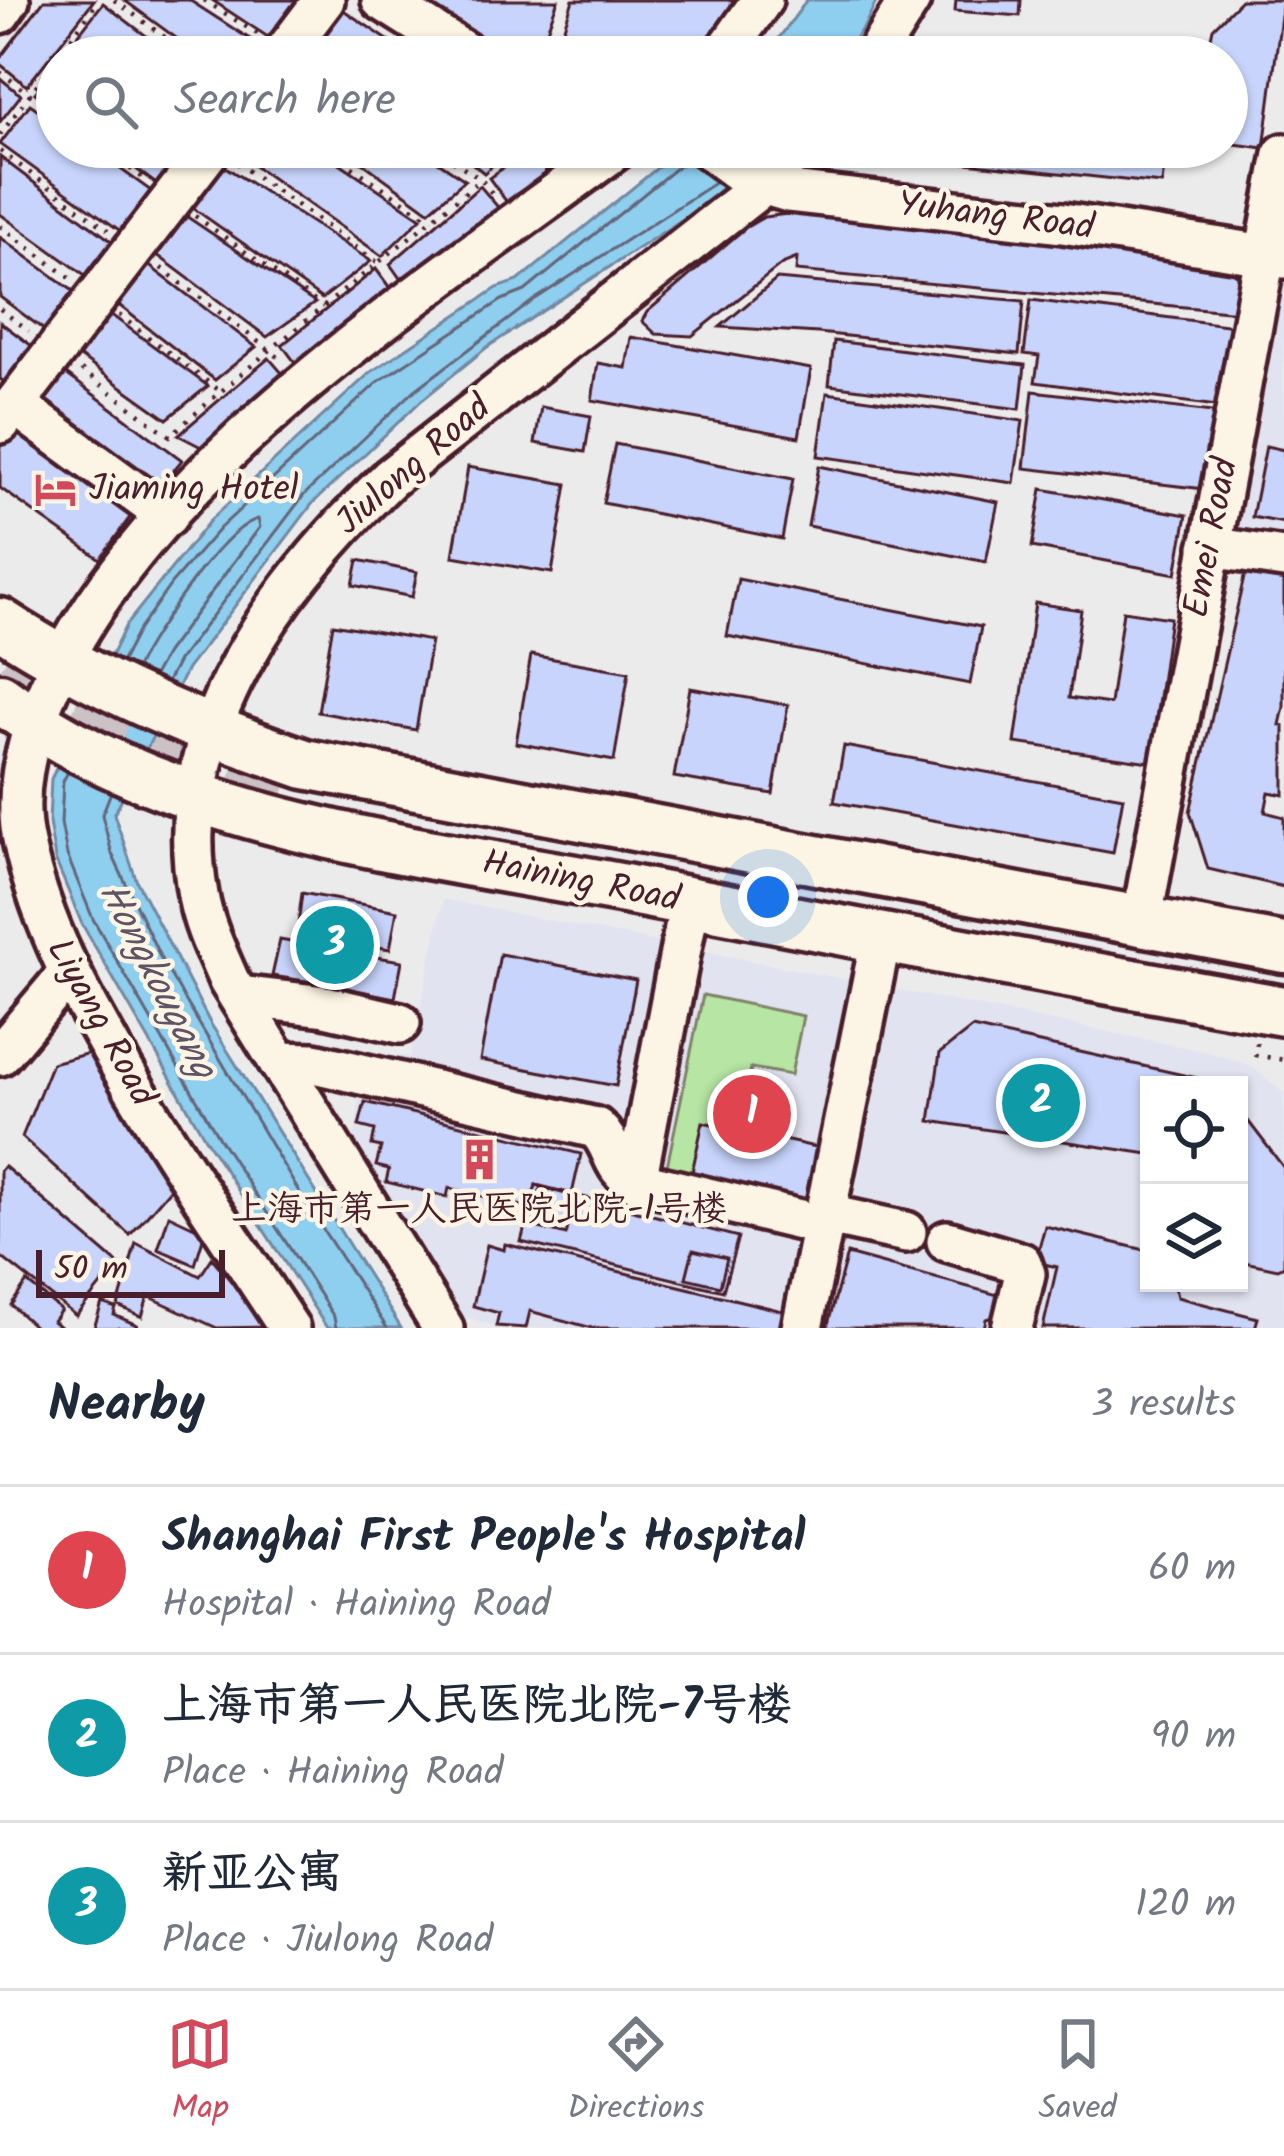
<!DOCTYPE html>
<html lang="en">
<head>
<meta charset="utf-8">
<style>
  body { margin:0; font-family:Kalam,"LXGW WenKai TC",sans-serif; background:#f6f6f7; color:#1f2937 }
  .controls { position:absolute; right:36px; bottom:36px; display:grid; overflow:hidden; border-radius:0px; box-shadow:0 3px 9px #0004 }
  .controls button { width:108px; height:108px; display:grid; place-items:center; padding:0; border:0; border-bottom:3px solid #e0e1e3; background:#fff; color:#1f2937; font:60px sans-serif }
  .scale { position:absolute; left:36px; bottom:30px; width:189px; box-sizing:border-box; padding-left:12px; border:6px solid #4a1f2b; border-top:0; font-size:33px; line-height:42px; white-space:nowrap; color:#4a1f2b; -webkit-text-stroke:9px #fcf5e5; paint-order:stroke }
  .you { position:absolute; left:768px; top:897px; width:42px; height:42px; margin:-30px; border:9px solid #fff; border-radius:50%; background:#1a73e8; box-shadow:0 0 0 18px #1a73e833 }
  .badge { display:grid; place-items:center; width:78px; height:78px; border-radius:50%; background:#d1495b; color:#fff; font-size:39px; font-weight:700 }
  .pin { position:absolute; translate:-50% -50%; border:6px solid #fff; box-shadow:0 3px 12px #0006 }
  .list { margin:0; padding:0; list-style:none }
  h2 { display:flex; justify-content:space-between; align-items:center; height:156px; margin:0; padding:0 48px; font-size:51px }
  h2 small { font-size:39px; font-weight:400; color:#747a83 }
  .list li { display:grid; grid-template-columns:78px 1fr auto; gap:36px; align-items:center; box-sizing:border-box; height:168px; padding:0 48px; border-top:3px solid #e0e1e3 }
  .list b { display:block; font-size:45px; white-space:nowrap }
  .list p { margin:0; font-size:39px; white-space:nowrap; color:#747a83 }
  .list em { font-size:39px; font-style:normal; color:#747a83 }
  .icon { flex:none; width:66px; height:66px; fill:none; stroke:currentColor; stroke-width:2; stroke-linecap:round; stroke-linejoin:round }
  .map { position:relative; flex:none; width:1284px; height:1328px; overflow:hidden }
  .search { position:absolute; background:#fff; box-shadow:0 3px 9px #0004; left:36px; right:36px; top:36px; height:132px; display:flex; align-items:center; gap:30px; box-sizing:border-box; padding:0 42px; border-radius:66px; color:#747a83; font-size:45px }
  .sheet { height:660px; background:#fff }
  nav { display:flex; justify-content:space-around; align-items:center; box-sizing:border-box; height:168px; border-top:3px solid #e0e1e3; background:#fff; font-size:33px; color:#747a83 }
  nav a { display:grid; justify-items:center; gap:6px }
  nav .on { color:#d1495b }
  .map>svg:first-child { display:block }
  .built { fill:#e1e4f0; fill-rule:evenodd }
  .green { fill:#b7e5a4; stroke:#808268; stroke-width:3 }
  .water { fill:#8eceef; stroke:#7388a1; stroke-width:3 }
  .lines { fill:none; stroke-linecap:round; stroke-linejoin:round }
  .shore { stroke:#656579; stroke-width:3 }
  .building { fill:#c8d4fb; stroke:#4a1f2b; stroke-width:3 }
  .highway-tunnel { stroke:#ccc2c5; stroke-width:57; stroke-dasharray:57 28; stroke-linecap:butt }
  .minor-casing { stroke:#4a1f2b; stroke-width:48 }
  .major-casing { stroke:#4a1f2b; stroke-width:57 }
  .path { stroke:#4a1f2b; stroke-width:4.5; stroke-dasharray:3 9; stroke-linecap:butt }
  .minor { stroke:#fcf5e5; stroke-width:39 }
  .major { stroke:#fcf5e5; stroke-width:48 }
  .labels { text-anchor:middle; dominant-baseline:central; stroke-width:9; stroke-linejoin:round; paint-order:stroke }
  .street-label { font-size:36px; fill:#4a1f2b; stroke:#fcf5e5 }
  .poi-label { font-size:36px; fill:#4a1f2b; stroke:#fcf5e5; text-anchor:start }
  .water-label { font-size:39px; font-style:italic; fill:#5e5466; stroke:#fcf5e5 }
</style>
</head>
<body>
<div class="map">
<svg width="1284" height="1328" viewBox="0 0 1284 1328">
  <rect width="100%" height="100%" fill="#ecebec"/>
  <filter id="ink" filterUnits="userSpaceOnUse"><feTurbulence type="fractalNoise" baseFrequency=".00833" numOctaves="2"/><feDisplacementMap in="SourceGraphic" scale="24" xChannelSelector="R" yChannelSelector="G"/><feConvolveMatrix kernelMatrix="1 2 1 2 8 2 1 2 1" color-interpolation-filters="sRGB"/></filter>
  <g filter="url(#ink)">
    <g class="built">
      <path d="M1280,279L1284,280V541L1235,531L1260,419Z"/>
      <path d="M443,899L1209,1052L1250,1065L1284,1093V1328H500L466,1317L454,1308L353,1148L365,1054L410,1056ZM1149,1085H1239V1283H1149Z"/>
    </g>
    <path class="green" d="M703,995L803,1016L791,1075L751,1068L739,1126L768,1133L753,1204L663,1185Z"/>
    <g class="water">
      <path d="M807,0H877L865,25L841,57H765Z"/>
      <path d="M683,147H773L718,196L486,348L422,400L313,503L187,669L114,814L137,882L209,1021L401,1328H327L209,1145L82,924L55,859L49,823L51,779L126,625L211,519L371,372L497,288L518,281Z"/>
    </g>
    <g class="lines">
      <g class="shore">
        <path d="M122,661L137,632L171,584L220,528L379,381L502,300L525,291L687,159"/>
        <path d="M136,668C152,634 224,527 258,519L260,527L166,653L153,676"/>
        <path d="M167,682L178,661L304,495L414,391L534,300L716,182"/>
        <path d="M68,772L63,781L61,823L67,855L93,919L219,1138L334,1317L336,1328"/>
        <path d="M111,792L102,815L112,854L162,961L305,1202L387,1328"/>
      </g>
    </g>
    <g class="building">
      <path d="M44,0H94L27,86L0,64V58Z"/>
      <path d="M124,0H189L270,52L266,57H202Z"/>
      <path d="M212,0H305L274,41Z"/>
      <path d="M434,0H558L537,57H505L429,11Z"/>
      <path d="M573,0H729L747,6L702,57H554Z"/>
      <path d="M956,0H1021L1020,16L955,11Z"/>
      <path d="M1241,0H1283L1264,148L1227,143L1231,98L1227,95V57H1207L1213,28Z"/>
      <path d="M103,3L174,57H97L74,40Z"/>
      <path d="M336,5L413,57H310L301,52Z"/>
      <path d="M57,65V110L35,93Z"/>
      <path d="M0,78L21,95L0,122Z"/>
      <path d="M30,104L57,123V147H90L158,196L126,235L0,144Z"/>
      <path d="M107,147H187L195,153L164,190Z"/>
      <path d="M228,147H316L421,218L382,256Z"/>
      <path d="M341,147H416L465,180L429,211Z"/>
      <path d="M452,147H513L484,173Z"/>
      <path d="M531,147H536L546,169L542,183L517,216L489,178Z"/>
      <path d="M935,147H1166L1162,184L957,162Z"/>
      <path d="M0,157L118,246L92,280L0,214Z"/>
      <path d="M213,159L371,261L322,299L183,201Z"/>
      <path d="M480,186L508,219L411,294L390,264Z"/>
      <path d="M177,210L315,303L267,337L149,249Z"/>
      <path d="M796,213L1172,255L1226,267L1245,281L1250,313L796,271L797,258L782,264L692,336L656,334L642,321L647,312L745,228L764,217Z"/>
      <path d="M0,237L80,296L48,333L0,297Z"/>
      <path d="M139,258L256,347L215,380L107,296Z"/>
      <path d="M376,269L398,299L300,369L282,345Z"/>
      <path d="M777,279L1024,301L1019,354L818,333L720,327Z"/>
      <path d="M1031,300L1242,327L1232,408L1035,382L1039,356L1024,354Z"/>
      <path d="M99,306L208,386L167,419L66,347Z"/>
      <path d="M0,322L40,352L11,387L0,379Z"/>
      <path d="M631,337L811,369L799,437L592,400L598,363L626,368Z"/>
      <path d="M834,341L1025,365L1020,409L829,385Z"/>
      <path d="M269,358L289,381L205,449L178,435Z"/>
      <path d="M58,368L182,460L155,493L34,406Z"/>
      <path d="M1033,391L1221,413L1213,490L1024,468Z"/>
      <path d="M827,393L1023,421L1014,483L818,456Z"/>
      <path d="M541,407L591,416L585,452L535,443Z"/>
      <path d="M11,420L136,509L100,559L0,488V436Z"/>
      <path d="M615,444L793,479L782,539L603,503Z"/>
      <path d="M1266,446L1284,450V523L1252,517Z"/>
      <path d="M819,466L998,502L986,562L808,526Z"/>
      <path d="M468,467L567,484L552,573L453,556Z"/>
      <path d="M1042,489L1187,515L1176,574L1032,547Z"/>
      <path d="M358,560L417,572L412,597L353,585Z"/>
      <path d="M1248,560L1284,569V707L1280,725L1284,726V795L1269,792L1265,812L1284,817V887L1208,869L1190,812Z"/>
      <path d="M738,579L981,627L970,684L727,636Z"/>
      <path d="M1035,603L1081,610L1069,698L1110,704L1123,611L1170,618L1150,762L1015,743Z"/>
      <path d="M333,624L431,641L416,730L318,712Z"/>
      <path d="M531,655L629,672L614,761L516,743Z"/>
      <path d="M690,688L788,705L773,794L674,777Z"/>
      <path d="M844,746L1123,797L1113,853L834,802Z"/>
      <path d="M302,893L397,911L390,949L372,946L370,956L402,961L395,998L345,988L347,973L327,970L325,984L272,976L280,940L307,945L308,934L297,932Z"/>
      <path d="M500,954L636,980L616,1086L480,1060Z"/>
      <path d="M972,1028L1220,1083L1221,1085H1149V1154L930,1121L940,1053Z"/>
      <path d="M93,1052L172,1187L130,1235L22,1137L52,1063Z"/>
      <path d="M365,1102L581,1154L572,1194L536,1185L530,1208L449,1188L447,1197L386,1182L389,1169L376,1166L381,1147L372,1145L375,1130L359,1126Z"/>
      <path d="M1239,1109L1284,1168V1266L1278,1269L1244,1262L1239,1255Z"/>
      <path d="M703,1122L855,1156L840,1224L688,1190Z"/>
      <path d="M4,1166L118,1264L76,1316L0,1256V1171Z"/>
      <path d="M536,1185L738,1237L723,1291L521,1242Z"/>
      <path d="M541,1187L576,1197L566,1235L531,1226Z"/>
      <path d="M169,1215L205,1232L195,1265L158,1249Z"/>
      <path d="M1045,1226L1149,1251V1283H1174L1177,1297L1258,1318L1255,1328H1043L1057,1267L1035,1262Z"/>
      <path d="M136,1243L200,1276L212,1258L269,1327L217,1328L148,1296L142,1317L118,1306Z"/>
      <path d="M505,1244L791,1313L788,1328H592L530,1311L526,1328L496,1326L499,1313L473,1306L487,1245L504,1250Z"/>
      <path d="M693,1250L727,1258L720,1286L686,1278Z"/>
      <path d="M847,1254L998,1295L994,1317L986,1319L984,1328H827Z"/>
      <path d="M27,1282L61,1310L53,1321L61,1328H36L11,1305Z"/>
      <path d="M102,1303L116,1308L114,1315L137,1325L135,1328H94Z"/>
    </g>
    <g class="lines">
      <path class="highway-tunnel" d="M0,669L58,710L266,798L299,809"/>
      <defs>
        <g id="minor">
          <path d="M382,0L472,57"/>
          <path d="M0,13L9,0"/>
          <path d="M281,57L324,0"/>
          <path d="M722,57L762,0"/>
          <path d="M874,57L910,0"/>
          <path d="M706,147L752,181L789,192L1063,223L1284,258"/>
          <path d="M33,418L167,516"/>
          <path d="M0,423L212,147"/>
          <path d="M1210,547L1284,558"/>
          <path d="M1141,923L1284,154"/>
          <path d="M239,996L325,1006L400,1023"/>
          <path d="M0,1055L68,974"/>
          <path d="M279,1062L314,1063L596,1128C615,1145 610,1169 636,1181L825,1226"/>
          <path d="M636,1181L690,902"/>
          <path d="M828,1215L906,1232"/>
          <path d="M947,1241L1021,1263L1025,1274L1012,1328"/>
          <path d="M289,1328C233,1242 174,1157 122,1068C80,995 42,927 24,844C13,795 25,748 43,702C137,472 424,293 619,147"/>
          <path d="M443,1328L229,981C217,953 203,925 198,895C167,730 278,585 390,478L762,186L799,147"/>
          <path d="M802,1328L881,939"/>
        </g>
        <g id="major">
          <path d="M0,623C96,686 196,727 305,764L1284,948"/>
          <path d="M0,698C166,825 429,852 630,890C848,932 1066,973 1284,1011"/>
        </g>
      </defs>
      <use href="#minor" class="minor-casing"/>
      <use href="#major" class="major-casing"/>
      <g class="path">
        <path d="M114,0L192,57"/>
        <path d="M204,0L259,35"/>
        <path d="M66,44L85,57"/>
        <path d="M0,72L57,114"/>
        <path d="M0,135L99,0"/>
        <path d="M101,147L147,181"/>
        <path d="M322,147L432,220"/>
        <path d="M433,147L481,179L494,196"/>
        <path d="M0,151L108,230"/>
        <path d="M237,163L380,264"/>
        <path d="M195,216L323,307"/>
        <path d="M0,226L72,279"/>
        <path d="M161,268L281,359"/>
        <path d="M0,309L29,331"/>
        <path d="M119,315L220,391"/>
        <path d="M81,370L170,436C270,346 378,265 481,179"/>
        <path d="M1257,1043L1255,1055L1284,1060"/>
      </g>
      <use href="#minor" class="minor"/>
      <use href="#major" class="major"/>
    </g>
  </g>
  <defs>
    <symbol id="hotel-bare" viewBox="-9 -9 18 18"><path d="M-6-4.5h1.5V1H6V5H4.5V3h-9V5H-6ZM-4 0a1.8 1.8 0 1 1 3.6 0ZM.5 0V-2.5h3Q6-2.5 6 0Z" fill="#d1495b" stroke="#fcf5e5" stroke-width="2.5" paint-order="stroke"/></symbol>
    <symbol id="building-bare" viewBox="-9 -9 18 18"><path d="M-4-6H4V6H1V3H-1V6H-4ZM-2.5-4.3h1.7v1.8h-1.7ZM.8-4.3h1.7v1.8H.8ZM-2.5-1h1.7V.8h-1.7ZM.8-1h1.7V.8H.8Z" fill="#d1495b" stroke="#fcf5e5" stroke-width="2.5" paint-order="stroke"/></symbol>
  </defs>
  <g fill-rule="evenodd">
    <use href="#hotel-bare" x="26" y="460" width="59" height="59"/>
    <use href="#building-bare" x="450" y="1130" width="59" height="59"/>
  </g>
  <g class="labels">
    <g class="street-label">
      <text transform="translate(996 217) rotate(7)">Yuhang Road</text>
      <text transform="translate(414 466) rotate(-41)">Jiulong Road</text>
      <text transform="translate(1212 538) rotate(-79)">Emei Road</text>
      <text transform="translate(581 882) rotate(11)">Haining Road</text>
      <text transform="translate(100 1023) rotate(61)">Liyang Road</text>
    </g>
    <g class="poi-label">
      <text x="89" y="490">Jiaming Hotel</text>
      <text x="479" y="1210" text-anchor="middle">上海市第一人民医院北院-1号楼</text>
    </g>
    <g class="water-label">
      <text transform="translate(156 981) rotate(63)">Hongkougang</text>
    </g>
  </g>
</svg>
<div class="controls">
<button><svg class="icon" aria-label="locate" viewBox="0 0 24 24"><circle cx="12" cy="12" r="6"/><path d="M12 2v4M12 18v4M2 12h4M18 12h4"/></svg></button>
<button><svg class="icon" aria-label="layers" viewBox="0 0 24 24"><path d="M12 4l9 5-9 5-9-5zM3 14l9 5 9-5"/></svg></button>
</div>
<div class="scale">50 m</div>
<div class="you"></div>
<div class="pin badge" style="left:752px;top:1114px;background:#e0444e">1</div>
<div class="pin badge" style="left:1041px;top:1103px;background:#0f9aa8">2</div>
<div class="pin badge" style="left:335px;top:945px;background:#0f9aa8">3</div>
<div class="search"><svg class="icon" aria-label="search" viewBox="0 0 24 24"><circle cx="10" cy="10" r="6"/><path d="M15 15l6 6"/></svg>Search here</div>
</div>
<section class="sheet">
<h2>Nearby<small>3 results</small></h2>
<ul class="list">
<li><span class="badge" style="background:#e0444e">1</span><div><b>Shanghai First People's Hospital</b><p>Hospital · Haining Road</p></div><em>60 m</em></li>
<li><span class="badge" style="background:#0f9aa8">2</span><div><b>上海市第一人民医院北院-7号楼</b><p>Place · Haining Road</p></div><em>90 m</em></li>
<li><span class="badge" style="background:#0f9aa8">3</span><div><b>新亚公寓</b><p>Place · Jiulong Road</p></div><em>120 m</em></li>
</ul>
</section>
<nav>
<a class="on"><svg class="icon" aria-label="map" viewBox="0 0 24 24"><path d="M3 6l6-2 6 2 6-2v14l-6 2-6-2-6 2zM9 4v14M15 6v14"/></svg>Map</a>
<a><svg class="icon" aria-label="directions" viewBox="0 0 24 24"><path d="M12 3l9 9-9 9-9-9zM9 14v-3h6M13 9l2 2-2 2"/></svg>Directions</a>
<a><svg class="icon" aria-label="saved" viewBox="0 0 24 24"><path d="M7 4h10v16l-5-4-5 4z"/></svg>Saved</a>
</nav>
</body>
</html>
